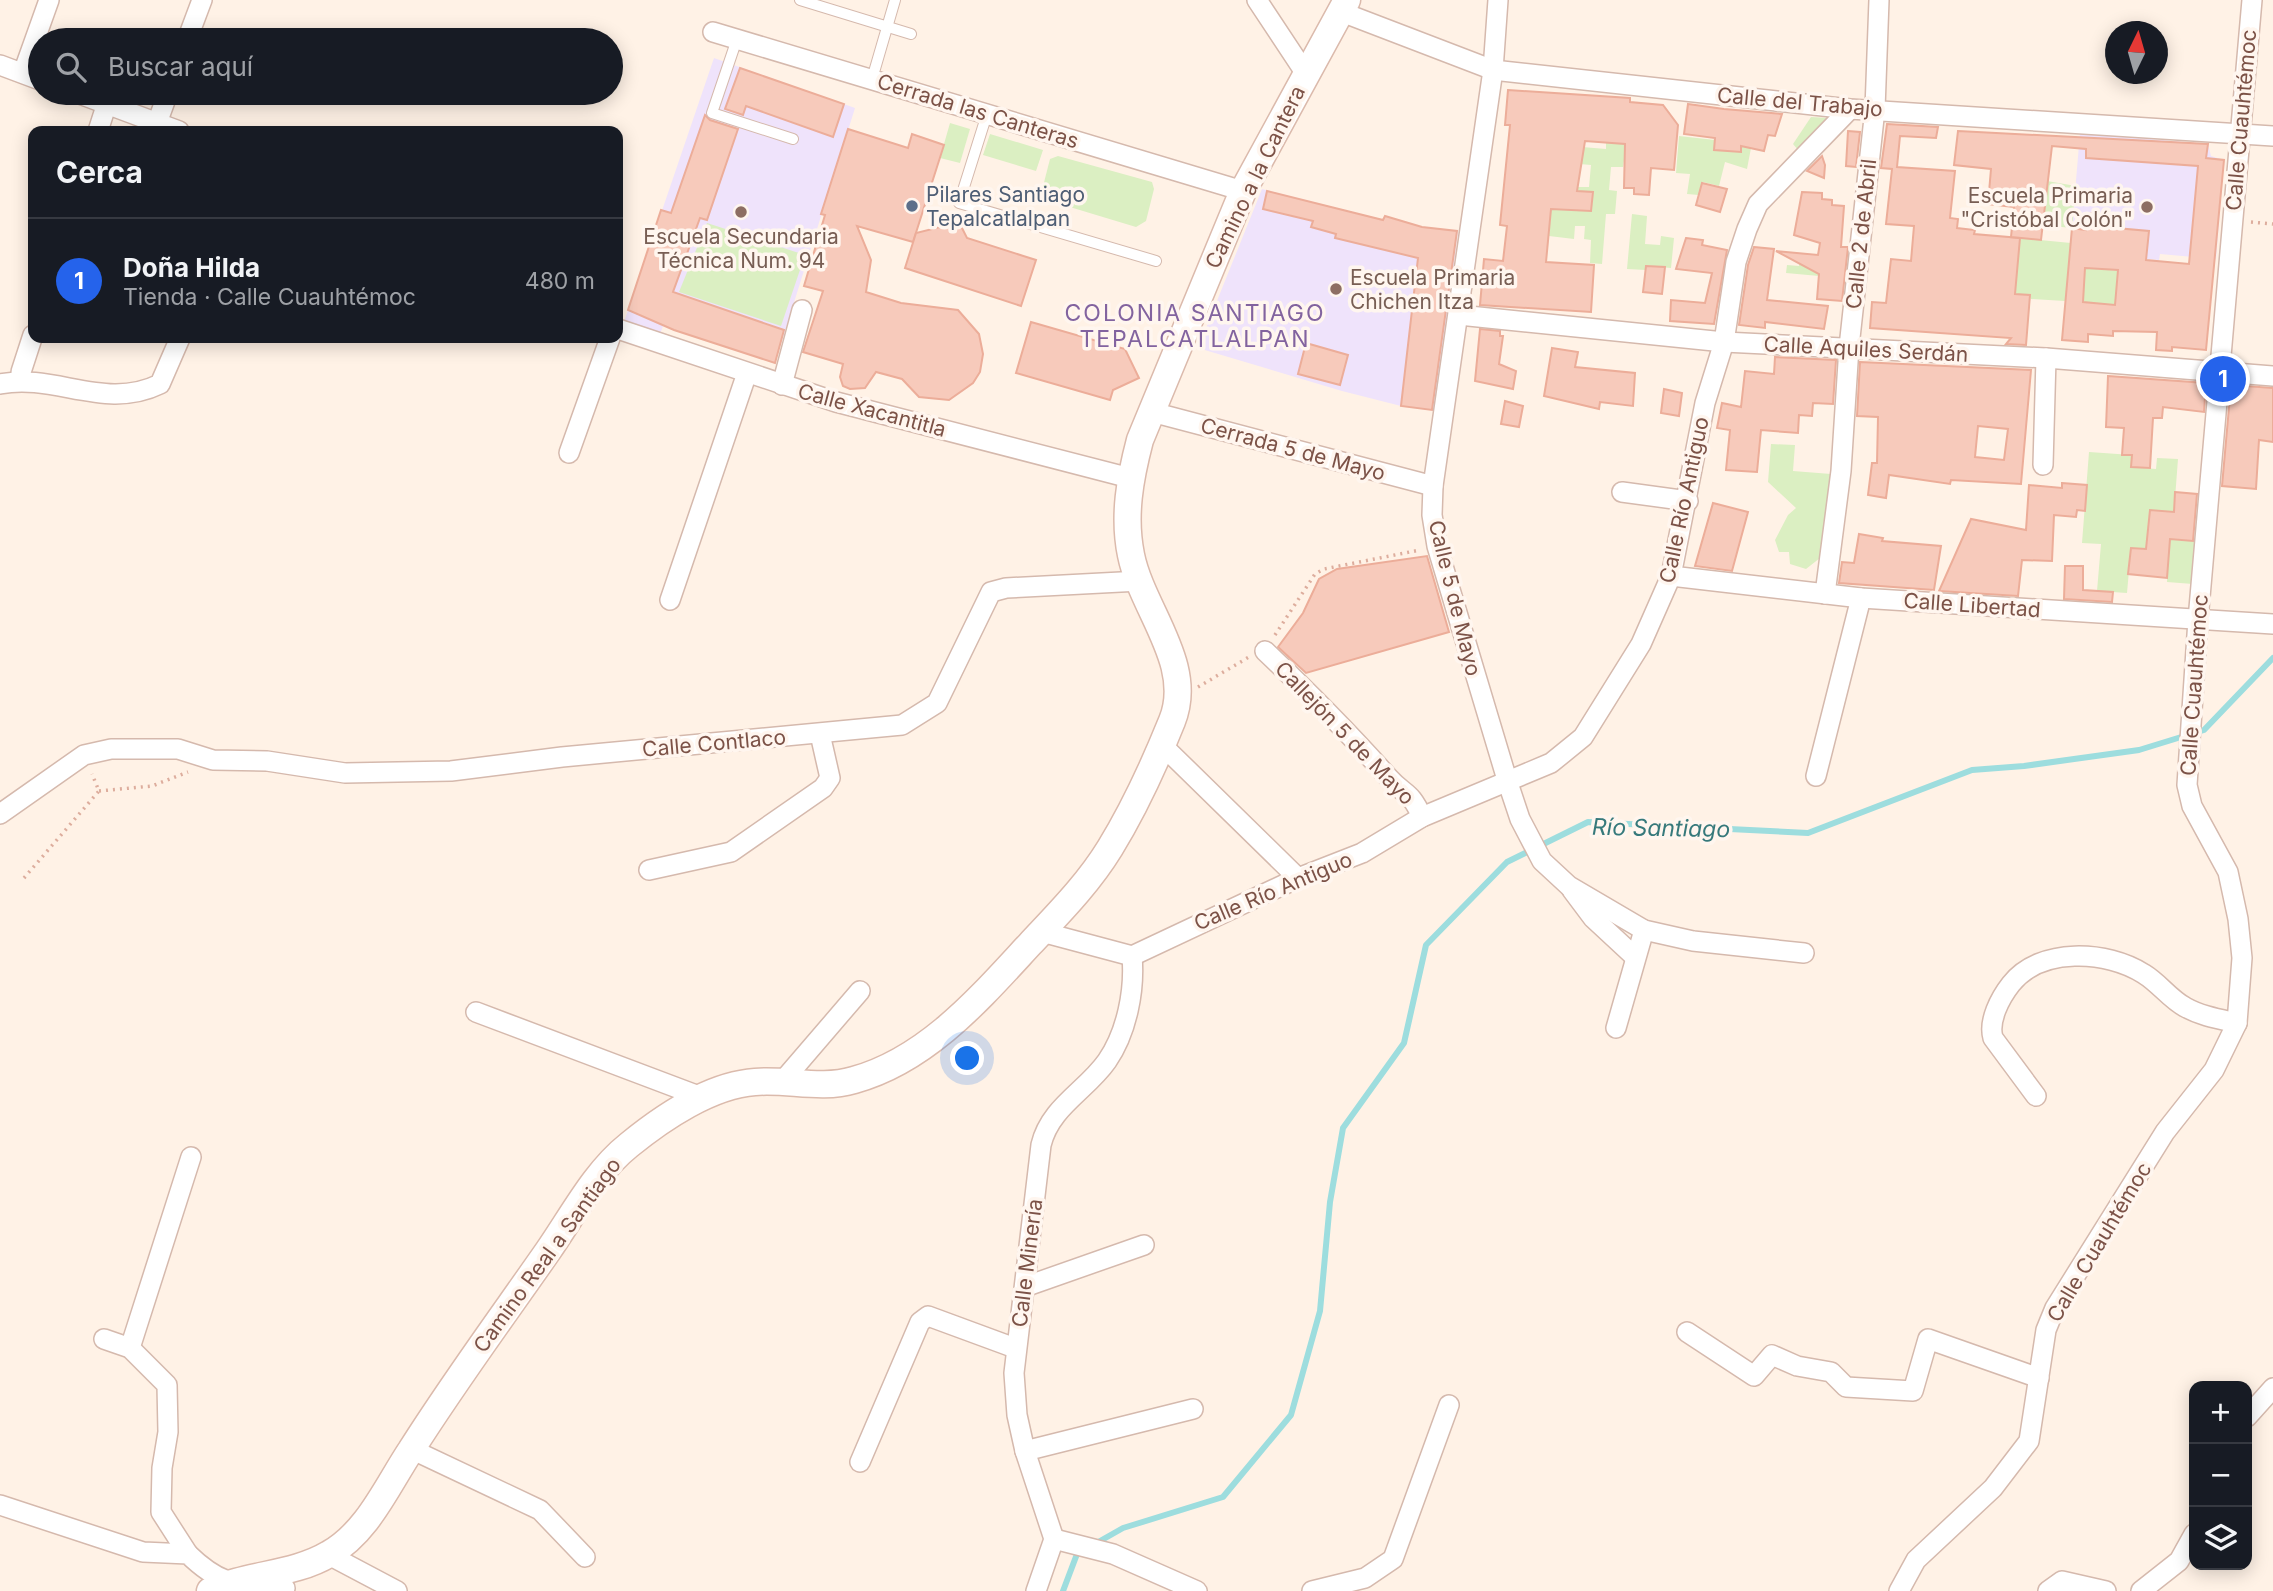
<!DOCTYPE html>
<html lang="es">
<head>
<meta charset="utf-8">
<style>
  body { margin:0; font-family:Inter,sans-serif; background:#20242c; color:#f1f3f6 }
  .controls { position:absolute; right:21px; bottom:21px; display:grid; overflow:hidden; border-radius:14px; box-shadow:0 4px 18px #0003 }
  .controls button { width:63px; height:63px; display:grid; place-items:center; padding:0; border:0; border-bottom:2px solid #363941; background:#171b24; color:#f1f3f6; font:35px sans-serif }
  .compass { position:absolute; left:2105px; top:21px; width:63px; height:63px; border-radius:50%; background:#171b24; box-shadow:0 4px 18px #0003; rotate:5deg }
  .you { position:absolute; left:968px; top:1059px; width:24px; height:24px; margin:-18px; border:5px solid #fff; border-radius:50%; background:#1a73e8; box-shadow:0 0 0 10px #1a73e833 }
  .badge { display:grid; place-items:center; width:46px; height:46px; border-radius:50%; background:#2563eb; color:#fff; font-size:23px; font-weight:700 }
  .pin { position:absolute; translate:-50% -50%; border:4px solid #fff; box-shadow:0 2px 7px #0006 }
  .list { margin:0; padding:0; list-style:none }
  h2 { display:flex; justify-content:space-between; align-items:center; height:91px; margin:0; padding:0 28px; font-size:30px }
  h2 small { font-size:23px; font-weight:400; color:#9ea1a6 }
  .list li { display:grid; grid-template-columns:46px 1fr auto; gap:21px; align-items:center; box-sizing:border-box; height:126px; padding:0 28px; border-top:2px solid #363941 }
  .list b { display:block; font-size:26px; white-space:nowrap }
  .list p { margin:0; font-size:23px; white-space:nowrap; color:#9ea1a6 }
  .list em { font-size:23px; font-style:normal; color:#9ea1a6 }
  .icon { flex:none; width:38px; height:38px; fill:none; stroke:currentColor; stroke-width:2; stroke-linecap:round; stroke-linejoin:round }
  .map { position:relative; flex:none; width:2273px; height:1591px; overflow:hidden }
  .search { position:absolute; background:#171b24; box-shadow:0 4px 18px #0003; left:28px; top:28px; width:595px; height:77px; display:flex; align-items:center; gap:18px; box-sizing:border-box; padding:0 24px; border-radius:38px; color:#9ea1a6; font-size:26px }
  .panel { position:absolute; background:#171b24; box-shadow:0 4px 18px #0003; left:28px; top:126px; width:595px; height:217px; border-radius:14px }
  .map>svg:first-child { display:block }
  .education { fill:#efe3fb }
  .green { fill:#dbefc2 }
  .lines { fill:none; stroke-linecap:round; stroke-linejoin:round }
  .stream { stroke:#9dddde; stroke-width:6 }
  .building { fill:#f7cabb; stroke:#ecad99; stroke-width:2; fill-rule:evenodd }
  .lane-casing { stroke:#d5b9ad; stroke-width:12 }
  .street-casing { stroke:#d5b9ad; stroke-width:22 }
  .secondary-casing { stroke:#dbbaac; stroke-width:29 }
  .path { stroke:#ddad9d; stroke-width:3.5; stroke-dasharray:2 5; stroke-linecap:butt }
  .lane { stroke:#fff; stroke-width:10 }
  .street { stroke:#fff; stroke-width:19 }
  .secondary { stroke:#fff; stroke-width:26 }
  .service-dot { fill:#5c6f8a; stroke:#fff6ef; stroke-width:2.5 }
  .education-dot { fill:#8d6e63; stroke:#fff6ef; stroke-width:2.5 }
  .labels { text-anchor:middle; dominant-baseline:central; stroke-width:7; stroke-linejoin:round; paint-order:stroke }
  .street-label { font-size:21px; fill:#7c5247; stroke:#fff6ef }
  .service-label { font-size:21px; fill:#4e5e75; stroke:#fff6ef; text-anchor:start }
  .education-label { font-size:21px; fill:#785e54; stroke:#fff6ef; text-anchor:end }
  .neighbourhood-label { font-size:23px; letter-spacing:2px; fill:#82639f; stroke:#fff6ef }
  .water-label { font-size:23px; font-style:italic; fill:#36797b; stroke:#fff6ef }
</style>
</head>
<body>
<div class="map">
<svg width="2273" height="1591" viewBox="0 0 2273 1591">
  <rect width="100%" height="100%" fill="#fff2e6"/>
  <g class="education">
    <path d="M714,58L855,108L775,363L663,326L659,337L623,325Z"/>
    <path d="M2080,133L2208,144L2211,156L2224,160L2216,259L2160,254L2159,260L2070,252Z"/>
    <path d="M1262,189L1383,220L1385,216L1422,227L1458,231L1436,411L1401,406L1342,391L1198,348Z"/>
  </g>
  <g class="green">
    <path d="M1811,117L1828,118L1799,151L1793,144Z"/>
    <path d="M950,123L970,129L960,163L940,158Z"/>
    <path d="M1743,125L1751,148L1747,169L1725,162L1719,186L1703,182L1699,195L1687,194L1690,174L1676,173L1679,136L1715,140L1741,151Z"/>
    <path d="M1619,132L1645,154L1625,153L1623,167H1611L1609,190L1617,191L1615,214H1606L1602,264L1590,263L1591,240L1584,239L1585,226H1575L1574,239L1549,236L1553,187H1589L1591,165L1557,162L1558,145L1606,149V143H1618Z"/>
    <path d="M990,134L1043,150L1036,171L983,155Z"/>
    <path d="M1058,156L1152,182L1154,189L1146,221L1136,227L1040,198L1050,159Z"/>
    <path d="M2047,181L2076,186L2072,228L2042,225Z"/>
    <path d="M1632,214L1647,216L1645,244L1660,245L1661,236L1674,238L1671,268L1647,266L1646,270L1627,269Z"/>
    <path d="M707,223L805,255L781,326L679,292Z"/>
    <path d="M2020,238L2071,243L2065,301L2031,299L2030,295L2015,294L2005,248L2019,249Z"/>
    <path d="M1800,257L1820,259L1819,276L1786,273L1787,265L1799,266Z"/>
    <path d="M2086,257L2096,269L2134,272L2118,305L2082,302Z"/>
    <path d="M1771,444L1795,445L1793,471L1831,474L1820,558L1806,569L1790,564L1789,552H1779L1775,540L1788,515L1796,508L1768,482Z"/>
    <path d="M2089,452L2132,455V467L2156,469L2157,458L2178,459L2172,538L2197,541L2193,584L2167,582L2169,551L2131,548L2127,593L2097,591L2101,544L2082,543Z"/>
  </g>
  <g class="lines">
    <g class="stream">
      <path d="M1093,1545L1123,1528L1223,1497L1291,1415L1320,1311L1330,1202L1343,1128L1404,1043L1426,945L1507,862L1588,822L1808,833L1972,770L2024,766L2139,750L2204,730L2273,658"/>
      <path d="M1063,1591L1077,1554L1084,1550"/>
    </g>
  </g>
  <g class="building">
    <path d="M740,68L844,104L833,137L746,106L743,115L725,109Z"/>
    <path d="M1508,90L1630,98V102L1663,105L1678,125L1674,170L1651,168L1649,195L1634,194V188H1624L1625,144L1585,141L1577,191L1593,192L1591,211L1551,209L1546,262L1594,265L1591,312L1480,305L1484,259L1503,261L1507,226L1500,225L1510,125H1505Z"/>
    <path d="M1688,104L1724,109L1782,114L1775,136L1768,135L1764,151L1741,146V152L1714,150L1715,138L1684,134Z"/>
    <path d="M705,115L710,120L738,129L707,220L700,218L673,292L784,330L775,363L674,330L628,310L661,210L671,213Z"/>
    <path d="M1887,124L1938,127L1936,138L1900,136L1897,167L1955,171L1950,218L1958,219L1957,228L1975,230L1974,234L2020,238L2015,294L2030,295L2026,345L2006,344L2011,338L1870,328L1872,302L1886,303L1891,259L1911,261L1914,226L1886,224L1892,169L1881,168Z"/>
    <path d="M848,129L908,148L912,134L944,145L913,242L857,226L871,260L866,292L901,303L958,310L979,334L983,354L980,372L973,383L949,400L919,397L902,379L876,372L865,388L850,389L843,386L840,377L843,364L803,352L823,291L804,286L825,215L821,214Z"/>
    <path d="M1848,131L1860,132L1856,167L1846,166Z"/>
    <path d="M1958,131L2208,144L2206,158L2224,160L2206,350L2172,347V351L2156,350L2157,332L2113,331V336L2088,334V342L2062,340L2072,228L2086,230L2087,213L2117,216L2116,228L2149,231L2146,260L2189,264L2198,166L2086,158V149L2052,146L2041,240L2011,237L2014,207L1988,204L1991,169L1954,165ZM2085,268L2118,270L2115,305L2083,302Z"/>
    <path d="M1822,156L1825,165L1824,178L1807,171Z"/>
    <path d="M1702,183L1727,189L1720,212L1696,205Z"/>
    <path d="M1267,191L1383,220L1385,216L1422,227L1457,231L1432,410L1401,406L1418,258L1335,238L1336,234L1311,227L1313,221L1263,209Z"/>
    <path d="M1802,192L1822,193V199L1832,200V205L1844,206L1841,247H1848L1842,301L1817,299L1819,274L1776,251L1818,255L1820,243L1794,235Z"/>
    <path d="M952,224L962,228L967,238L1036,260L1021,306L905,268L916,233Z"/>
    <path d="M1686,238L1703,240L1702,245L1727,250L1714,324L1670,321L1671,300L1705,303L1712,273L1676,269Z"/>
    <path d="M1754,247L1774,249L1767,300L1828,306L1824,329L1765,322V328L1739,325L1748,265Z"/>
    <path d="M1646,266L1665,267L1662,294L1643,292Z"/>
    <path d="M1031,322L1125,349L1139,378L1113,390L1110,400L1016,373Z"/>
    <path d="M1480,329L1500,331V336H1503L1499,364L1516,371L1513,389L1475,381Z"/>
    <path d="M1306,343L1348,355L1340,385L1298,374Z"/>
    <path d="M1552,348L1578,352L1575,367L1635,373L1633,406L1600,402L1599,409L1544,396Z"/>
    <path d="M1775,357L1836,360L1833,404L1813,403L1812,416L1799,415L1798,433L1761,430L1757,472L1726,470L1730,430L1717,428L1722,403L1741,407L1745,371L1774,374Z"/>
    <path d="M1860,362L2031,370L2021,484L1951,480L1950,484L1889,475L1886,498L1868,495L1872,463H1877L1878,417L1857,416ZM1978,426L2008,429L2004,460L1975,457Z"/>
    <path d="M2108,376L2206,383L2204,412L2163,407L2162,418H2153L2150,468L2131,467L2132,455H2122L2124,428L2106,427Z"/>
    <path d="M2231,385L2273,388V442L2259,440L2256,489L2222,486Z"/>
    <path d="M1664,389L1682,393L1679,416L1661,413Z"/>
    <path d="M1505,401L1523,406L1519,427L1501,424Z"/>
    <path d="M2062,483L2087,485L2085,511L2077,510L2076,517L2054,515L2052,561L2022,560L2018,596L1939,591L1971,519L2026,530L2029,485L2062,488Z"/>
    <path d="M2175,492L2197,494L2193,541L2170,539L2167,578L2128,574L2131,548L2146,549L2150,510L2174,512Z"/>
    <path d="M1713,503L1748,512L1732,571L1695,566Z"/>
    <path d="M1859,534L1883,538L1882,541L1941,546L1934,590L1839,583L1842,562L1854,563Z"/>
    <path d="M1427,556L1449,632L1306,673L1278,647L1303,613L1319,579L1337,569Z"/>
    <path d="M2065,566H2083V590L2113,592L2112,602L2064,599Z"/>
  </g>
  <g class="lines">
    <defs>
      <g id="lane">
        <path d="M800,0L911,34"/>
        <path d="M737,39L712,113L793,139"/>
        <path d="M872,79L895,0"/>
        <path d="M987,114L959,203L1156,261"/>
      </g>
      <g id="street">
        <path d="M1257,0L1306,74"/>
        <path d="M1498,0L1493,70L1433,486L1432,515L1437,546L1508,783L1520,819L1542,861L1569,886L1644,930L1693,941L1804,953"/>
        <path d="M1339,11L1493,70L1850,109L2273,136"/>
        <path d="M713,32L1243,191"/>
        <path d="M187,40L202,0"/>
        <path d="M0,65L40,80"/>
        <path d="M23,73L49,0"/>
        <path d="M77,93L179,131"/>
        <path d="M157,123L168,93"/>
        <path d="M98,131L107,103"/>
        <path d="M1459,315L1724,342L2046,358L2273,376"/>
        <path d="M618,329L836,402L1130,478"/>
        <path d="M21,372L33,335"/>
        <path d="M0,384C55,373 105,411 160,384L180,338"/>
        <path d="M782,385L802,310"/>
        <path d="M1152,412L1433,486"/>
        <path d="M569,453L610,338"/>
        <path d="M2043,465L2046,358"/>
        <path d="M1622,492L1688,501"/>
        <path d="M1671,576L1861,598L2273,624"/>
        <path d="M1825,594L1841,471L1849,347L1875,109L1879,0"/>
        <path d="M670,600L747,373"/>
        <path d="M1265,651C1308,692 1349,733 1388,777C1405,796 1410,790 1422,817"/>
        <path d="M1161,744L1298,878"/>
        <path d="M1816,776L1861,598"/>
        <path d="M0,814L84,755L111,749H178L213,760L267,761L345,773L451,771L562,757L902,725L937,703L991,592L1006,588L1140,581"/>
        <path d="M649,870L731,852L823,788L830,778L820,734"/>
        <path d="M1572,890L1593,918L1635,957"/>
        <path d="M1042,932L1132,956L1298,878L1362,853L1422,817L1551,763L1583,737L1641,644L1671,576L1705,403L1724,342L1736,262L1747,229L1758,204L1850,109"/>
        <path d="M476,1012L704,1098"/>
        <path d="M1616,1028L1644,930"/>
        <path d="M781,1083L860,991"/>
        <path d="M2036,1096L1993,1038C1988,1021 2000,998 2011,984C2040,947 2107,950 2144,974C2159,983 2170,999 2185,1007C2201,1016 2219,1019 2237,1023"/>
        <path d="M1027,1286L1144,1245"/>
        <path d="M1687,1332L1754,1376L1772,1355L1797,1366L1831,1372L1846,1387L1913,1391L1928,1339L2039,1378"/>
        <path d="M104,1339L130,1348L167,1385L168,1432L162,1468L161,1512L188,1554"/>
        <path d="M130,1348L191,1157"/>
        <path d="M2247,1417L2273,1388"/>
        <path d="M411,1449L540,1510L585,1557"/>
        <path d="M1025,1451L1193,1409"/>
        <path d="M860,1462L920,1322L928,1316L1015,1348"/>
        <path d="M0,1505L143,1552L188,1554C223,1588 239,1584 285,1588"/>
        <path d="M1054,1539L1113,1554L1197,1591"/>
        <path d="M329,1555L397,1591"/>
        <path d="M1036,1591L1054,1539L1025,1451L1017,1415L1014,1373L1041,1145C1050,1107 1086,1091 1107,1061C1127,1032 1135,990 1132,956"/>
        <path d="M1312,1591L1365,1578L1393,1559L1449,1405"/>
        <path d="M1899,1591L1916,1560L1993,1488L2029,1441L2046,1330L2055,1308L2165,1132L2214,1070L2237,1023L2242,958L2238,919L2228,872L2192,806L2187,785L2198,620L2252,0"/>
        <path d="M2048,1591L2062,1581L2106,1591"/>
        <path d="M2141,1591L2179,1561L2194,1534"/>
      </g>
      <path id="secondary" d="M210,1591C247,1574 294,1575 329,1554C368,1532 387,1486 411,1450C454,1382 502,1317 548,1251C573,1215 595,1172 629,1145C662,1118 711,1085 755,1082C789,1079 820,1090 854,1080C927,1060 980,998 1030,944C1058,914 1088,884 1110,848C1134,809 1155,763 1172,721C1195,664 1142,610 1131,555C1123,516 1130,478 1140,440L1243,191L1347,0"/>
    </defs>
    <use href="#lane" class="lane-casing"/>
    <use href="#street" class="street-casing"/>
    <use href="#secondary" class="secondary-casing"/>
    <g class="path">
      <path d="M2251,222L2273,224"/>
      <path d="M1275,635L1315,574L1324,569L1420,550"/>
      <path d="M1198,687L1249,657"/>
      <path d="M99,791L152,786L188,772"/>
      <path d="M24,878L99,791L92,774"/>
    </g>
    <use href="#lane" class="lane"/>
    <use href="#street" class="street"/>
    <use href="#secondary" class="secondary"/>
  </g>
  <circle class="service-dot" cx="912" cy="206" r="7"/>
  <g class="education-dot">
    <circle cx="2147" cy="207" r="7"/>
    <circle cx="741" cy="212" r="7"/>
    <circle cx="1336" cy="289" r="7"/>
  </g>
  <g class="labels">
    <g class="street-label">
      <text transform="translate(1800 102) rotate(5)">Calle del Trabajo</text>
      <text transform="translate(978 111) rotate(17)">Cerrada las Canteras</text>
      <text transform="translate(2241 120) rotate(-85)">Calle Cuauhtémoc</text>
      <text transform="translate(1255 177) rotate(-64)">Camino a la Cantera</text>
      <text transform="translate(1861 234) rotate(-84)">Calle 2 de Abril</text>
      <text transform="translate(1866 349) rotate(3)">Calle Aquiles Serdán</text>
      <text transform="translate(872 410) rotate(15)">Calle Xacantitla</text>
      <text transform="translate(1293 449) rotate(15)">Cerrada 5 de Mayo</text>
      <text transform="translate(1684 500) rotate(-78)">Calle Río Antiguo</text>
      <text transform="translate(1455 598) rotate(76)">Calle 5 de Mayo</text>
      <text transform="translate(1972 605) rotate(4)">Calle Libertad</text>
      <text transform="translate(2194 685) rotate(-86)">Calle Cuauhtémoc</text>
      <text transform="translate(1345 733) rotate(46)">Callejón 5 de Mayo</text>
      <text transform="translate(714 743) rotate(-5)">Calle Contlaco</text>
      <text transform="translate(1273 891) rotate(-23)">Calle Río Antiguo</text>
      <text transform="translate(2099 1242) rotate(-59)">Calle Cuauhtémoc</text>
      <text transform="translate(547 1255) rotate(-54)">Camino Real a Santiago</text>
      <text transform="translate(1027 1263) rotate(-83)">Calle Minería</text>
    </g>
    <g class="service-label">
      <text x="926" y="194">Pilares Santiago<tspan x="926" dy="24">Tepalcatlalpan</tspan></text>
    </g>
    <g class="education-label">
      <text x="2133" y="195">Escuela Primaria<tspan x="2133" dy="24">"Cristóbal Colón"</tspan></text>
      <text x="741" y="236" text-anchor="middle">Escuela Secundaria<tspan x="741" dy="24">Técnica Num. 94</tspan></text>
      <text x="1350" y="277" text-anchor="start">Escuela Primaria<tspan x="1350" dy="24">Chichen Itza</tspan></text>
    </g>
    <g class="neighbourhood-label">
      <text x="1195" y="313">COLONIA SANTIAGO<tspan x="1195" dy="26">TEPALCATLALPAN</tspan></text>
    </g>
    <g class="water-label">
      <text transform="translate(1661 828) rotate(1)">Río Santiago</text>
    </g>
  </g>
</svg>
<div class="controls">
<button>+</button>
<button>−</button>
<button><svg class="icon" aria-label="layers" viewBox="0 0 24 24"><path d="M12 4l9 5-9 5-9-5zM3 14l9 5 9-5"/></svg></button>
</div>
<svg class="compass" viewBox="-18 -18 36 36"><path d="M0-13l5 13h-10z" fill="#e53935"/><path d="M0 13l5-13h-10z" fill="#9ea1a6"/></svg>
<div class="you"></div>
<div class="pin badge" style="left:2223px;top:379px">1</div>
<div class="search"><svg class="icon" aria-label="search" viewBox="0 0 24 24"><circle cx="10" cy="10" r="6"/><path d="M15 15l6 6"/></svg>Buscar aquí</div>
<section class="panel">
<h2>Cerca<small></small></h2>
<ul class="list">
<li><span class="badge">1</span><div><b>Doña Hilda</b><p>Tienda · Calle Cuauhtémoc</p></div><em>480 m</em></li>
</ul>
</section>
</div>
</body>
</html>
